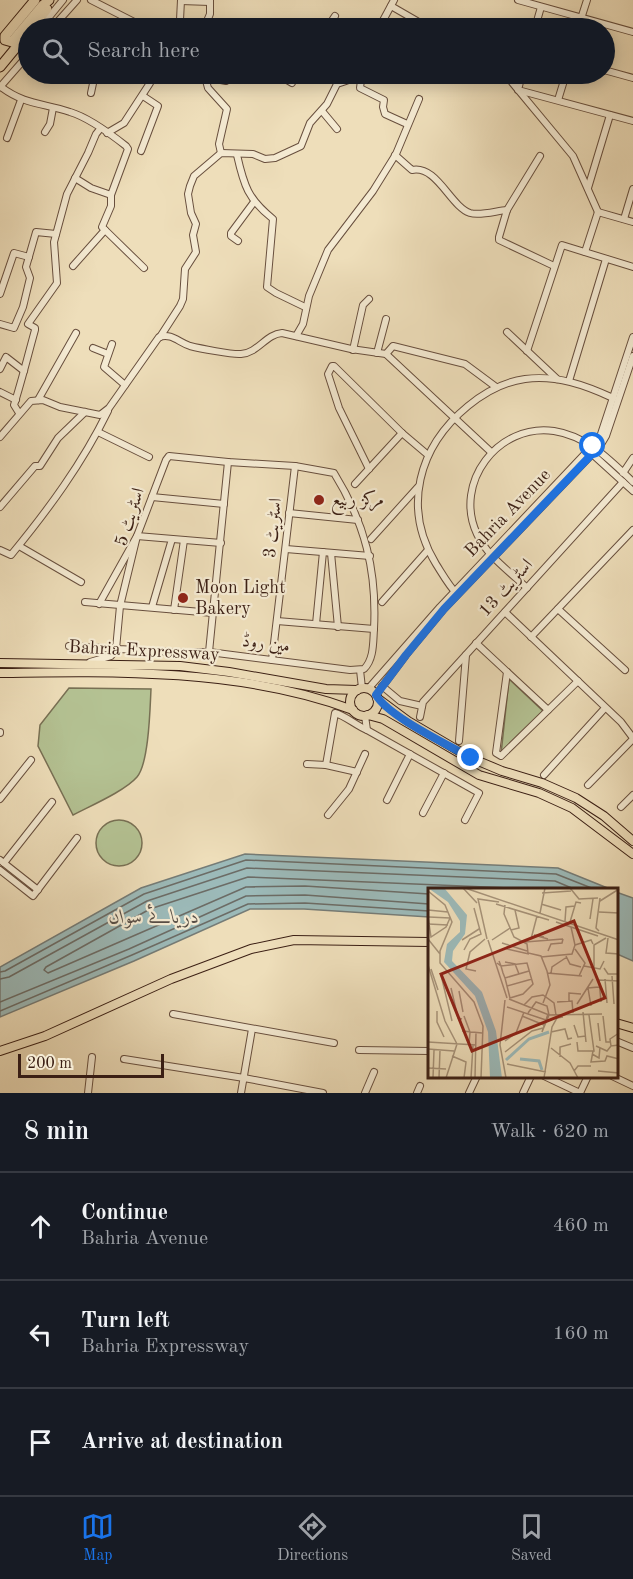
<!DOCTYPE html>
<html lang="en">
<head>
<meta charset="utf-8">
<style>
  body { margin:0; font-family:"Old Standard TT",Amiri,serif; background:#20242c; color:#f1f3f6 }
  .scale { position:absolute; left:18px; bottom:15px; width:146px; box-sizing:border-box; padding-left:6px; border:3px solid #3b1f14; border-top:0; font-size:16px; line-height:21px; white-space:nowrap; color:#3b1f14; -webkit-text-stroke:4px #f4ead2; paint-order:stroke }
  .stop { position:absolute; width:18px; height:18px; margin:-14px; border:4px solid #1a73e8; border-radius:50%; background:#fff }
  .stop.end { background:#1a73e8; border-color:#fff; box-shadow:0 2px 6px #0008 }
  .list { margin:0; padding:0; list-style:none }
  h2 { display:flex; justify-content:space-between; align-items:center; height:78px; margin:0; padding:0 24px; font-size:26px }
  h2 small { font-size:20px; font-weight:400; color:#9ea1a6 }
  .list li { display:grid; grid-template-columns:39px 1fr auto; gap:18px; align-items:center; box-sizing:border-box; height:108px; padding:0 24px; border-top:2px solid #363941 }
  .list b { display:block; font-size:22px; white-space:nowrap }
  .list p { margin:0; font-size:20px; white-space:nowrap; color:#9ea1a6 }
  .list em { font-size:20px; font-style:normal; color:#9ea1a6 }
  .icon { flex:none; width:33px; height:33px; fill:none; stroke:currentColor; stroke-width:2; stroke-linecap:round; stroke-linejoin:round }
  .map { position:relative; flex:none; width:633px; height:1093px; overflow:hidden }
  .search { position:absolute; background:#171b24; box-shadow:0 3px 15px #0003; left:18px; right:18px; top:18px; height:66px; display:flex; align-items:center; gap:15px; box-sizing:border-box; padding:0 21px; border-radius:33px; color:#9ea1a6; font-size:22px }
  .sheet { height:402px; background:#171b24 }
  nav { display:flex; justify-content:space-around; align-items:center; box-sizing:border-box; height:84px; border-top:2px solid #363941; background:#171b24; font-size:16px; color:#9ea1a6 }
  nav a { display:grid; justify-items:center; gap:3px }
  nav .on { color:#1a73e8 }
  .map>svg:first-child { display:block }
  .green { fill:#b4c293; stroke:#787054; stroke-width:1.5 }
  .water { fill:#9cbab9; stroke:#757c77; stroke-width:1.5 }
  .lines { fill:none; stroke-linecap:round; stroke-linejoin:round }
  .shore { stroke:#6c6c66; stroke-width:1.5 }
  .minor-casing { stroke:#684f3e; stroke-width:8 }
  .major-casing { stroke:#3b1f14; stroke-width:10 }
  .highway-casing { stroke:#3b1f14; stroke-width:11 }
  .minor { stroke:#f4ead2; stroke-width:6 }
  .major { stroke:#eedeba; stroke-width:8 }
  .highway { stroke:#eedeba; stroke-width:9 }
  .route { stroke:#1a73e8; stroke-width:8 }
  .poi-dot { fill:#8f2418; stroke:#f4ead2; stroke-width:2 }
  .labels { text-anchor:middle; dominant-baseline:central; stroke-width:4.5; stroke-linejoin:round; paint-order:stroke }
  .poi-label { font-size:18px; fill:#3b1f14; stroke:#f4ead2; text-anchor:start }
  .street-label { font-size:18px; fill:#3b1f14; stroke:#f4ead2 }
  .water-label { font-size:20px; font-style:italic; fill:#584e46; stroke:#f4ead2 }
  .inset-river { fill:none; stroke:#9cbab9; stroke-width:3 }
  .inset-road { fill:none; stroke:#a69278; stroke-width:1.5 }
  .view { fill:#8f2418; fill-opacity:0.15; stroke:#8f2418; stroke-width:3 }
  .inset-edge { fill:none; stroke:#3b1f14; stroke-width:3 }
</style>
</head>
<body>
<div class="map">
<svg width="633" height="1093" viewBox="0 0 633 1093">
  <rect width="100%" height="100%" fill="#eedeba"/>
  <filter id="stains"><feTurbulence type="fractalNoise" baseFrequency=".00333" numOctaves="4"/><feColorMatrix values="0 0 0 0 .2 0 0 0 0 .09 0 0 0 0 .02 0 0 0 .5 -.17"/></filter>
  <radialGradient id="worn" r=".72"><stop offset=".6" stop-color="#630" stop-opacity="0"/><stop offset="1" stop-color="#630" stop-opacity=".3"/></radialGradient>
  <g class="green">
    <path d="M509,679L543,711L501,754Z"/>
    <path d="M69,688L151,689C150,708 149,763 137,777C125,791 90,806 73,815L38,746L40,725Z"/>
    <circle cx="119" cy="843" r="23"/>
  </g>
  <g class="water">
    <path d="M245,854L558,868L610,889H429V917L304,909H250L134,961L0,1017V967L141,888Z"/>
    <path d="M616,892L633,898V961L617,954Z"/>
  </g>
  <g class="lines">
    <g class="shore">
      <path d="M429,894L305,886L246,887L48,973L44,970L46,967L150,909L248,877L536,889"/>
      <path d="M0,972L5,971L144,894L246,860L556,874L594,889"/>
      <path d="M0,979L9,977L147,901L247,868L555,881L574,889"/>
      <path d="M0,1002L129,949L246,896L305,895L429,904"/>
      <path d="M0,1011L132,955L248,904L305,903L429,911"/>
    </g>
    <defs>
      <g id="minor">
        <path d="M91,0L146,28"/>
        <path d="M518,0L633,32"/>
        <path d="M181,1L210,2"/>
        <path d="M391,6L417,21"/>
        <path d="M40,28L63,0"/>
        <path d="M52,28L77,0"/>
        <path d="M176,28L180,20L181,0"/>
        <path d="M204,28L210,14V0"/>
        <path d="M327,28L335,16"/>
        <path d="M379,28L394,0"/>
        <path d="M535,28L541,7"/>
        <path d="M578,28L587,0"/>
        <path d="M604,70L633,78"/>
        <path d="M200,74L205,77L208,88L227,109L219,144L221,153"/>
        <path d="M277,74L292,83"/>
        <path d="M357,74L361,80L360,88L384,100L383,107L385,114L407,124"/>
        <path d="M505,74L573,156L598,212"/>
        <path d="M522,74L518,90L633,121"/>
        <path d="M205,77L226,81L238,74"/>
        <path d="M0,87L28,55"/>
        <path d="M1,87C25,105 43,103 70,112C87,117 112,135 126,146L128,149L111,195V206L102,227L144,268"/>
        <path d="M91,93L95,74"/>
        <path d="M558,100L566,74"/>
        <path d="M322,111L337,129"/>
        <path d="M45,132L50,124L53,108"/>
        <path d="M107,133L124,123L150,83"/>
        <path d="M7,138L21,100"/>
        <path d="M141,151L158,106L143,96"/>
        <path d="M237,155C244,186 248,199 273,219L267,287L276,293L305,307"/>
        <path d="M395,155L412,170C437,165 450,206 470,213C480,216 496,211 507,210"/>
        <path d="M540,156L507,210L499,237V240L554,266"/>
        <path d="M75,178L91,188L111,195"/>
        <path d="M588,188L610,115"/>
        <path d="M598,212L633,222"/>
        <path d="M624,219L633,189"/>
        <path d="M238,241L231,236V233L254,202"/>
        <path d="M585,252L598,212"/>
        <path d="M73,266L105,230"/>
        <path d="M0,294L14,253L29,257"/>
        <path d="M0,324L14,328L23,307L30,278L26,267L36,232L56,234"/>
        <path d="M507,332L557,379"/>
        <path d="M296,336L303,324L309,296L328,250L373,191L396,154L419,99"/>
        <path d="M160,337L180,306L183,299L185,269L196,252L193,235L196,224L191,213L188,194L190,186L194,176L221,153L253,154L265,159L275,158L301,146L310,123L327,104L337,84L346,81"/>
        <path d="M112,344L104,367L125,385"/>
        <path d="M93,348L108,354"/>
        <path d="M353,350L363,305L369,299"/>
        <path d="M527,351L562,245L633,267"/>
        <path d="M377,353L386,319"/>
        <path d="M386,354L393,346L465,364L496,387"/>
        <path d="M0,369L6,357L24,371"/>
        <path d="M569,381L606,259"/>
        <path d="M0,392L16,400"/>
        <path d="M38,400L76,333"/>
        <path d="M19,413L14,405C22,380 28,355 35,330V328L28,324L57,283L54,242L67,194L88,153L96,134L100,129"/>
        <path d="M98,432L149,457"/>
        <path d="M0,437L31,401L43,400L60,407L100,415L109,408L159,337C172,333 178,342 190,346C198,348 233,355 241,354C258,353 266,334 282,333L351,349L386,354L491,452"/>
        <path d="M590,452L633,491"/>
        <path d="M369,469L339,408L328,374L332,366H334L402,433L428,455"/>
        <path d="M623,473L633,458"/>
        <path d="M355,484L402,433"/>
        <path d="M152,497L224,504"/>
        <path d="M0,507L35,466H40L58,438L85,412"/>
        <path d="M289,513L358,520"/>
        <path d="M371,539L418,487"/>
        <path d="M19,546L81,582"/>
        <path d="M286,549L370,556"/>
        <path d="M0,550L11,555C48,510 82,464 108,411"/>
        <path d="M331,553L338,627"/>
        <path d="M527,588C509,571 487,556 477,534C453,483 498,423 554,431C587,436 610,460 633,482"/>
        <path d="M457,594C449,586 443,575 436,564C402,508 418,447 468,406C485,392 503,382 525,379C557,375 585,385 613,398"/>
        <path d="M85,602L213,613"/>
        <path d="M382,602L428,550"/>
        <path d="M99,604L137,536L221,543"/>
        <path d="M152,607L172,539"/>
        <path d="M558,609L625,670"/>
        <path d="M174,610L184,540"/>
        <path d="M505,612L621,722L633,738"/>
        <path d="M277,621L374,629"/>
        <path d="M316,624L323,552"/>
        <path d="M531,637L633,530"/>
        <path d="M476,643L548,710"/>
        <path d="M69,646L169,652H209L350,670L364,669C374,659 373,643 374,629C377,571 365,523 334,473L295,466L228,462L169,456L166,460L137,536L120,606L116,649L111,656L90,662"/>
        <path d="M209,652L228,462"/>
        <path d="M272,660L295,466"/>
        <path d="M360,670L362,688"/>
        <path d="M507,672L496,753L501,756L578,681"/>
        <path d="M382,686L400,701L422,706"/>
        <path d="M368,689L440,607L596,442L601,434L633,337"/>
        <path d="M376,695L406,655L444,609L600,446L606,436L633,356"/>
        <path d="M365,716L367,730L479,793L465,820"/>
        <path d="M420,717L423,702L623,482"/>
        <path d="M0,732V733"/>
        <path d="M459,741L466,655"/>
        <path d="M307,764L326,765L357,772"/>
        <path d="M326,765L335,713C344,715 357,726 367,730"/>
        <path d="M544,775L605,708"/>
        <path d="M588,785L633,739"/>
        <path d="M0,799L31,760"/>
        <path d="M387,800L410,754"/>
        <path d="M621,807L633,795"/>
        <path d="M423,813L444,773"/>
        <path d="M328,815L349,789L365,754"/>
        <path d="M0,860L38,890"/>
        <path d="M4,863L52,802"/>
        <path d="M0,870L33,896L77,838"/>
        <path d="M173,1014L334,1043"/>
        <path d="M616,1041L633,1048"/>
        <path d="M359,1050L429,1051"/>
        <path d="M124,1059L244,1078L323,1093"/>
        <path d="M544,1076L580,1093"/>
        <path d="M612,1076L633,1086"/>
        <path d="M88,1093L92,1057"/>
        <path d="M241,1093L252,1029"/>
        <path d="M365,1093L374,1072"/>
        <path d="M417,1093L420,1086"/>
        <path d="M469,1093L477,1076"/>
        <path d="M523,1093L531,1076"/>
        <path d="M580,1093L588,1076"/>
      </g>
      <g id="major">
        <path d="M0,663L180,666L229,672L326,689L357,690"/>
        <path d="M0,673C115,671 244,669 353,710"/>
        <circle cx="364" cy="702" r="14"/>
        <path d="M377,698L408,721L471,758L502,771L542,783L576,798L604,816L633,841"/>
        <path d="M368,715L383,719L479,775L539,793L572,808L633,854"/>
        <path d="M616,1023L633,1028"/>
        <path d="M0,1051L45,1036L171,979L251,949L294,940L429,942"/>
      </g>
      <g id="highway">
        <path d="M35,0L5,36V40L12,42L43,5L49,0"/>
        <path d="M32,28L47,9"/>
        <path d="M0,67L28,33"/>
      </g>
    </defs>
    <use href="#minor" class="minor-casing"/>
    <use href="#major" class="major-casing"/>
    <use href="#highway" class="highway-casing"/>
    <use href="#minor" class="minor"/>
    <use href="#major" class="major"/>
    <use href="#highway" class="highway"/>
  </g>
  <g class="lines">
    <path class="route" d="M471,758C447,744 389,717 376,695L406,655L444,609L592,454L589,450L593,446"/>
  </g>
  <g class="poi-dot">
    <circle cx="319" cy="500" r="6"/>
    <circle cx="183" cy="598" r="6"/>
  </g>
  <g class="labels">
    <g class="poi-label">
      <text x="331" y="500">مرکز ربیع</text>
      <text x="195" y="588">Moon Light<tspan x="195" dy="21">Bakery</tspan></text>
    </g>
    <g class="street-label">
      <text transform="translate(508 513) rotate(-46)">Bahria Avenue</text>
      <text transform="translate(130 517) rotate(-72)">اسٹریٹ 5</text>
      <text transform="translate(273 528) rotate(-84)">اسٹریٹ 3</text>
      <text transform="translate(506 588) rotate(-48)">اسٹریٹ 13</text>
      <text transform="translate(266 644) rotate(7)">مین روڈ</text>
      <text transform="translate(144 651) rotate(3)">Bahria Expressway</text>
    </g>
    <g class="water-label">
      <text x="154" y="918">دریائے سواں</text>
    </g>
  </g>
  <g transform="translate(428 888)">
    <rect width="190" height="190" fill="#eedeba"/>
    <path d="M0,0L17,1L39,27L37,46L25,63L24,73L54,104L68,143L74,190H62L60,144L47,108L16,74L19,56L32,44V33L20,14Z" fill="#9cbab9"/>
    <path class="inset-river" d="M92,171L111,173L114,182M78,172L101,151L121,144"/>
    <path class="inset-road" d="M35,0L49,15M37,0L191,52M142,0L151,11L170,10M0,3L17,17L24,34L12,63V75L46,114L55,138L53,190M114,5L143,3M172,13L191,1M68,16L121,32M113,16L133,22M77,17L76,26L86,49L99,56L100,65L113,68L119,83L122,97L115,115M0,22L20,24M171,24L191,25M112,25L117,0M0,29L3,49L18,39L22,30M1,29L22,30M162,31L165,11M137,33L138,19L147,18M128,34L170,48M142,34L148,14L153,15M0,36L20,37M83,42L91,40L87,22M171,43L168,40L172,10M116,49L106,47L120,51M180,50L178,65L191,66M0,51L12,66M59,51L50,11L71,14M103,51L109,28M34,52L51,41M60,52L79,110M64,52L82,40M97,54L135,51M74,55L99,63M80,56L79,61L101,66M147,57L163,52L165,56M147,61L157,75L151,88M36,62L42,51L53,46L46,20M120,63L123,56L134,55L135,51M138,68L142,76L153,79M113,69L144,66L147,57L143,39M77,74L87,76L91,86M69,75L73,78L99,75L105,96L95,106L82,110L77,90L75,85L73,78L71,73M0,77L17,133L29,156L18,190M156,78L172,81L176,73M176,80L180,86H191M3,81L10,102M166,81V57L178,50M48,83L38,81L42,64L57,51M119,85L154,88M123,85L124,79L139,69M13,87L24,133M184,88L186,116M77,90L101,83M177,91L179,115M79,98L104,91M23,100L30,130L34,131M31,103L35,124M81,111L121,127L174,126M77,112L72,157L78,190M141,113V105L153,106M129,114L144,113L145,125M173,114L171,92L191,93M149,116L165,91M96,117L104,109L115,107L126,115L128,127M163,118L160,100L171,99M79,119L118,132M9,123V134L16,149M155,124L158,154M100,125L108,114L119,118L121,127L114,144L120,126M36,128L42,144L41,157M94,128L116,137M175,128L178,154H182M170,135L172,153M146,137L150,149L158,148M34,143L54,145M123,144L137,141L140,151L144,150M191,145L182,151L183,158L191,157M77,153L88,145L96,124M0,154L48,157M149,154L150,163H166L161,127M168,158L179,163L183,158M123,160L142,175L150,190M0,161L26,163M165,163L163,174L177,173L179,168L191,171M77,164L104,143L115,140M164,166L171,170L172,159M24,168L38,174L36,190M132,169V159L143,156M79,176L118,184M0,180L18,181M146,183L150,178H163M170,183L191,185M5,190L6,162M11,190L12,162M43,190L45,157M47,190L48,144M116,190L124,139L129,130L135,129"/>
    <path class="view" d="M146,33L177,110L44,163L13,86Z"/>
    <rect width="190" height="190" class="inset-edge"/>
  </g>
  <rect width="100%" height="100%" filter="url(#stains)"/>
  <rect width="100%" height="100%" fill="url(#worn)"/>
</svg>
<div class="scale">200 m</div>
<div class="stop" style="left:593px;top:446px"></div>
<div class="stop end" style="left:471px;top:758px"></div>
<div class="search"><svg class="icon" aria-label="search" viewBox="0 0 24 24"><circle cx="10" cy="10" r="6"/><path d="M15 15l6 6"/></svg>Search here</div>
</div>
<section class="sheet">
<h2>8 min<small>Walk · 620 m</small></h2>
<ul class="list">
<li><svg class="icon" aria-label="ahead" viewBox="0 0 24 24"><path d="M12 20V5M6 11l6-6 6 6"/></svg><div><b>Continue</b><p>Bahria Avenue</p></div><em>460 m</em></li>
<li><svg class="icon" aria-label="left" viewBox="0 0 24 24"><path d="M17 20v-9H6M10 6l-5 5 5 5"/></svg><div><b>Turn left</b><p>Bahria Expressway</p></div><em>160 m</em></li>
<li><svg class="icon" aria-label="arrive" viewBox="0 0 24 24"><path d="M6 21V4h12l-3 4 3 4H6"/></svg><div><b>Arrive at destination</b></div></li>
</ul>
</section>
<nav>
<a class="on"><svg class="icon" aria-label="map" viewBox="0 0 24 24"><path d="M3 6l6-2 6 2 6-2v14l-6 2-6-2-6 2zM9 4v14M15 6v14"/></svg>Map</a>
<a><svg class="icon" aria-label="directions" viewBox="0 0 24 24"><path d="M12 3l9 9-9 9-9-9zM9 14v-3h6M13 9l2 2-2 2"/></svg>Directions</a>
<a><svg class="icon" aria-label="saved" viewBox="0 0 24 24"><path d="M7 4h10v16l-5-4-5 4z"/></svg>Saved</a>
</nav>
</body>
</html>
